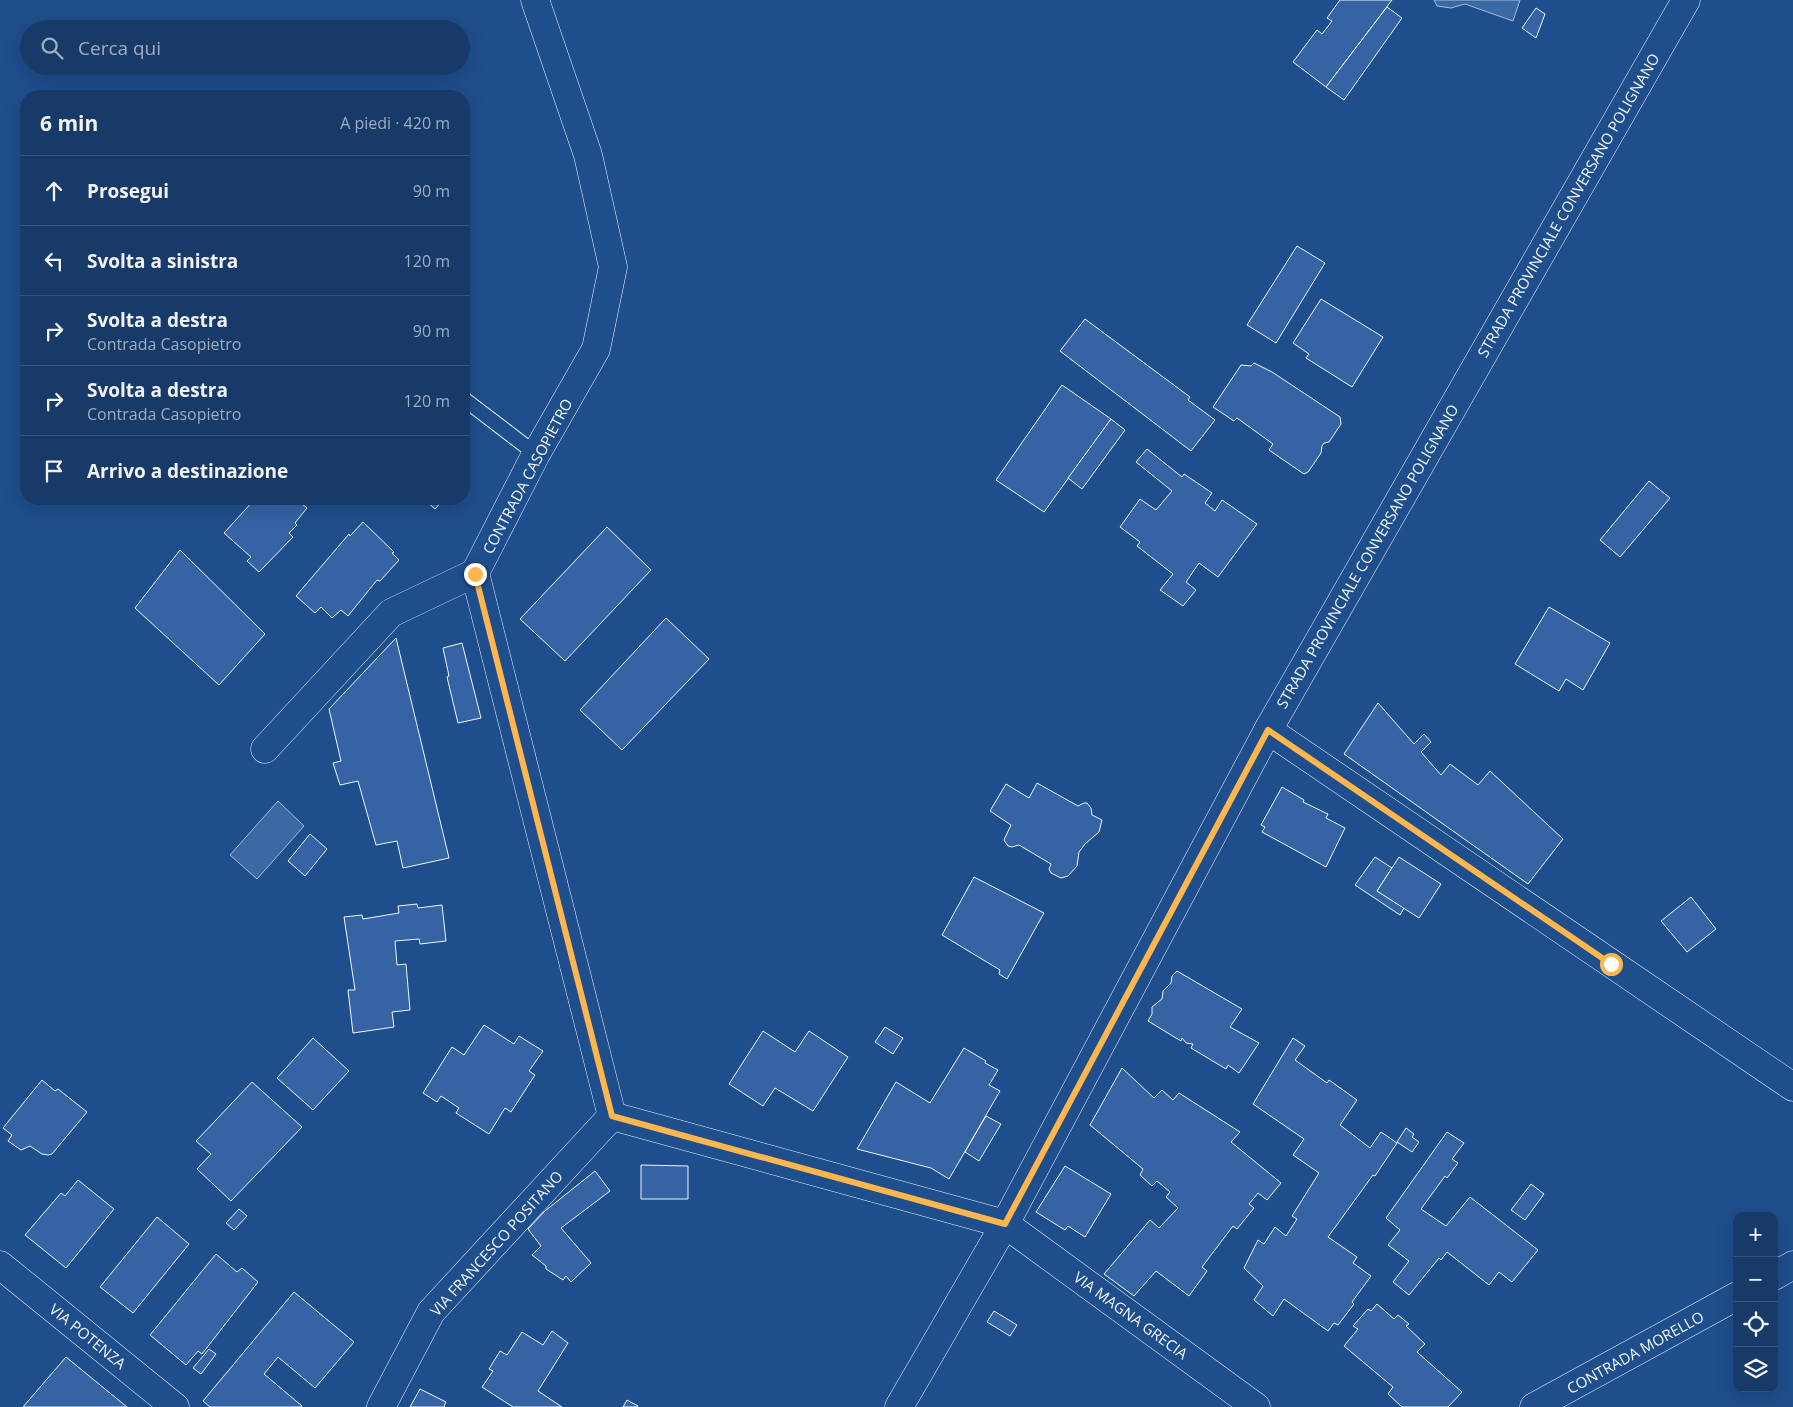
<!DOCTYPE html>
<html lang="it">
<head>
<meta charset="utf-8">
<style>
  body { margin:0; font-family:"Open Sans",sans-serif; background:#20416f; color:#f1f3f6 }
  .controls { position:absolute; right:15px; bottom:15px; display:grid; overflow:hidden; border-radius:10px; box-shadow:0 5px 20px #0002 }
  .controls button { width:45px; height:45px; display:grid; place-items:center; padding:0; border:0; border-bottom:1px solid #36547d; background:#173a69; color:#f1f3f6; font:25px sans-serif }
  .stop { position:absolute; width:15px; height:15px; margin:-11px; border:4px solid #ffb74d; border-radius:50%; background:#fff }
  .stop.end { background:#ffb74d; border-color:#fff; box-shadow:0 1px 5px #0008 }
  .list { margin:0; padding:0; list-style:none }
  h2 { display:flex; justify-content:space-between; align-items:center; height:65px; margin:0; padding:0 20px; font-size:21px }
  h2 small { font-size:16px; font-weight:400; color:#9eadc0 }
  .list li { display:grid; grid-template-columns:32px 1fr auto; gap:15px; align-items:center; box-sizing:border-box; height:70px; padding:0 20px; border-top:1px solid #36547d }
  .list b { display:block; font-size:19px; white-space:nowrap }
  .list p { margin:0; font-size:16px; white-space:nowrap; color:#9eadc0 }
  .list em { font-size:16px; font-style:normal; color:#9eadc0 }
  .icon { flex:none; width:28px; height:28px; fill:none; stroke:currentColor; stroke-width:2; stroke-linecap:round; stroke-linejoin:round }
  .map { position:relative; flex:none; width:1793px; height:1407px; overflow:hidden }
  .search { position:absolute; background:#173a69; box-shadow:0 5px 20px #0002; left:20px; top:20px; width:450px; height:55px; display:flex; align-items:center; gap:12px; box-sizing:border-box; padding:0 18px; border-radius:28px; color:#9eadc0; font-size:19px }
  .panel { position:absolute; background:#173a69; box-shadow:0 5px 20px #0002; left:20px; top:90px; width:450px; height:415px; border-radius:20px }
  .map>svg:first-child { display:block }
  .water { fill:#3b69a3; stroke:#a8bbd7 }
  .building { fill:#3563a3; stroke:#f2f6ff }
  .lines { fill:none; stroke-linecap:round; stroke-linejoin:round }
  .service-casing { stroke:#f2f6ff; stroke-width:16 }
  .minor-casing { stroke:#f2f6ff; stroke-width:29 }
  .secondary-casing { stroke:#f2f6ff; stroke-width:29 }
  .service { stroke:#1f4e8c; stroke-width:14 }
  .minor { stroke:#1f4e8c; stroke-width:28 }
  .secondary { stroke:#1f4e8c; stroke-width:28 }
  .route { stroke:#ffb74d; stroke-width:6 }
  .labels { text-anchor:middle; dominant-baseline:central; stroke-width:4; stroke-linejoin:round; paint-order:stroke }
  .street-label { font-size:15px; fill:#f2f6ff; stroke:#1f4e8c }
</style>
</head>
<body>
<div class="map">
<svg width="1793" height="1407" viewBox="0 0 1793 1407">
  <rect width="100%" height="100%" fill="#1f4e8c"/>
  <g class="water">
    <path d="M1434,0H1520L1513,21L1465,4L1451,8L1437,6Z"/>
    <path d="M278,801L304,826L257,879L230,855Z"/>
  </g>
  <g class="building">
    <path d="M1340,0H1392L1326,87L1293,62L1317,30L1322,34L1332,21L1327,18Z"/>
    <path d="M1387,7L1402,18L1344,100L1326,87Z"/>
    <path d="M1536,8L1545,14L1536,38L1522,28Z"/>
    <path d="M1297,246L1325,263L1276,343L1247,325Z"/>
    <path d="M1321,299L1383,337L1352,387L1306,358L1309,354L1293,343Z"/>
    <path d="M1085,319L1190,397L1188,400L1215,420L1191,451L1060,351Z"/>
    <path d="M1254,363L1272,372L1340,417L1341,424L1329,442L1324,443L1322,446L1321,453L1308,472L1304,474L1269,450L1273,444L1237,418L1234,421L1213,407L1241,365L1251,366Z"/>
    <path d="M1062,385L1111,419L1044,512L996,480Z"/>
    <path d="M1111,419L1125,430L1082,489L1068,478Z"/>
    <path d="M1147,449L1182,477L1184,474L1212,493L1205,503L1215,511L1222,500L1257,524L1218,577L1199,563L1186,582L1196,590L1183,606L1160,590L1173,574L1137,546L1140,542L1120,527L1140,499L1156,510L1172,491L1136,462Z"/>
    <path d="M1649,481L1670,498L1620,557L1600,540Z"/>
    <path d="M255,499H296L307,508L295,523L297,525L289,533L293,537L259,572L247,561L251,557L224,533Z"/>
    <path d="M424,499H444L435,509Z"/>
    <path d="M363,522L394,552L392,553L399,560L380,581L377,580L348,616L341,610L332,618L321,607L315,613L296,596L349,534L350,536Z"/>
    <path d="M607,527L651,570L565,661L520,619Z"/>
    <path d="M180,550L265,634L219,685L135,608Z"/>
    <path d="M1549,607L1610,643L1583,690L1566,679L1559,691L1515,664Z"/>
    <path d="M666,618L709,659L622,750L580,710Z"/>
    <path d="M396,638L449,858L403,868L397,841L376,845L358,781L340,785L333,763L341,761L329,709Z"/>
    <path d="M462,643L481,718L458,723L447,677L449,676L443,648Z"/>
    <path d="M1378,703L1414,744L1424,734L1431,742L1421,752L1441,775L1450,764L1478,785L1490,771L1563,839L1528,884L1344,754Z"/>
    <path d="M1037,783L1078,806L1084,803H1087L1091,808L1092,815L1102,820L1099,832L1085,844L1079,852L1077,866L1068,876L1061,878L1051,873L1049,869L1051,864L1019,845L1012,847L1008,846L1004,840L1011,825L990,811L1006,784L1029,798Z"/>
    <path d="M1282,787L1304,800L1303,802L1328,814L1326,818L1345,828L1326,867L1262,832L1265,827L1261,825Z"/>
    <path d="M310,834L327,849L305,876L288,861Z"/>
    <path d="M1375,857L1392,868L1377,891L1404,908L1400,915L1355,885Z"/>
    <path d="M1399,857L1441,884L1419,918L1377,891Z"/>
    <path d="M974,877L1044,913L1007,979L999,974L1000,970L942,935Z"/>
    <path d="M1691,897L1716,929L1687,952L1661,921Z"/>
    <path d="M417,904L418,908L442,905L446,941L420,944L419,939L395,941L397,965L406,964L410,1010L392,1012L394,1027L353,1033L348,990H355L344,917L362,915L363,919L399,913L398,906Z"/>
    <path d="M1177,971L1242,1009L1230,1027L1259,1043L1239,1073L1228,1065L1226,1069L1191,1048L1193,1044L1186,1043L1182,1038L1181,1041L1148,1021L1152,1014V1007L1162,999L1163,991L1171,983L1172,976Z"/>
    <path d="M484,1025L514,1044L519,1036L543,1051L529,1071L535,1075L511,1112L505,1108L489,1134L456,1113L459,1108L441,1096L437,1102L423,1093L452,1047L464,1055Z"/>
    <path d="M885,1027L903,1038L893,1054L875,1042Z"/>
    <path d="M763,1031L795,1052L809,1031L848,1057L813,1111L775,1088L763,1106L729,1084Z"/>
    <path d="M313,1038L349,1071L313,1110L277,1078Z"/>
    <path d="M1293,1038L1305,1046L1295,1060L1327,1083L1329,1080L1357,1100L1340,1125L1370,1148L1381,1132L1397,1143L1375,1176L1373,1175L1328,1237L1357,1257L1353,1263L1371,1276L1352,1302L1354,1304L1338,1325L1334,1323L1328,1331L1284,1299L1273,1316L1254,1300L1263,1286L1244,1268L1258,1240L1264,1244L1275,1227L1286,1236L1297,1219L1292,1216L1319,1173L1293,1155L1304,1139L1253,1104Z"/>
    <path d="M964,1048L986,1061L985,1063L998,1070L989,1085L1000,1091L949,1179L931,1168L857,1149L896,1082L930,1103Z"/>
    <path d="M1122,1068L1154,1098L1162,1090L1173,1100L1179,1093L1240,1132L1231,1142L1281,1183L1267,1200L1258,1193L1249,1204L1254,1208L1237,1229L1233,1226L1202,1267L1207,1271L1189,1296L1156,1271L1134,1296L1104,1274L1150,1220L1159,1228L1178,1208L1166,1197L1170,1192L1157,1181L1152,1186L1140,1175L1143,1169L1090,1125Z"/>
    <path d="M42,1080L55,1091L58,1089L87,1112L52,1154L48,1155L42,1154L30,1146L21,1150L8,1141L12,1135L3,1128Z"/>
    <path d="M252,1082L302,1127L231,1201L197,1169L211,1154L196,1141Z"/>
    <path d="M986,1116L1001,1124L979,1161L965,1152Z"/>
    <path d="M1406,1128L1414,1134L1412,1137L1419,1142L1412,1152L1397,1142Z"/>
    <path d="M1447,1132L1464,1143L1452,1159L1458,1163L1447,1178L1445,1176L1421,1209L1446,1226L1470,1197L1538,1250L1512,1282L1499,1272L1489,1285L1447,1252L1441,1260L1439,1258L1409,1295L1393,1282L1409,1261L1388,1245L1400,1230L1386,1218Z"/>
    <path d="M641,1165L688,1166V1199H641Z"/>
    <path d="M1065,1166L1111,1194L1085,1237L1068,1226L1065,1230L1036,1212Z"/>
    <path d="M595,1171L610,1191L561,1228L591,1263L571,1282L566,1276L563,1280L546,1269V1266L532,1255L541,1246L528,1229L545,1211Z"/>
    <path d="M78,1180L114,1209L66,1268L25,1235L61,1193L65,1196Z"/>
    <path d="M1531,1184L1544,1194L1525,1220L1511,1210Z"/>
    <path d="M239,1209L247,1216L234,1230L226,1223Z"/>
    <path d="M157,1217L189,1244L133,1313L100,1287Z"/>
    <path d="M216,1254L237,1272L242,1268L258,1282L202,1354L198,1351L186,1365L150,1335Z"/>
    <path d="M294,1292L354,1342L315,1388L278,1357L264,1374L302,1406L301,1407H210L203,1401Z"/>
    <path d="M1377,1304L1394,1319L1398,1315L1409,1324L1406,1326L1425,1344L1417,1352L1462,1392L1448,1407H1402L1388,1394L1393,1387L1344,1346L1358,1329L1353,1326L1368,1309L1371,1311Z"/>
    <path d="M994,1311L1017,1325L1010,1336L987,1322Z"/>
    <path d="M552,1331L568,1343L538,1391L562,1407H513L482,1387L493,1371L489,1369L500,1351L507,1355L522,1332L543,1345Z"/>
    <path d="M209,1349L216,1354L201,1374L193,1368Z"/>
    <path d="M66,1357L127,1407H23Z"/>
    <path d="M420,1389L446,1402L444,1406L445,1407H410Z"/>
    <path d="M627,1400L638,1406L637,1407H623Z"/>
  </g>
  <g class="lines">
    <defs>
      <path id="service" d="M464,399L536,454"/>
      <g id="minor">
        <path d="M535,0L588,155L613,267L596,349L536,454L475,573L612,1116L1005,1224L1256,1407"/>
        <path d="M1268,730L1793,1087"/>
        <path d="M265,749L391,613L475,573"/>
        <path d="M0,1265L175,1407"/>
        <path d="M1774,1276L1793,1265"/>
        <path d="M381,1407L431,1312L612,1116"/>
        <path d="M1534,1407L1737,1296"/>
      </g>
      <path id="secondary" d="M899,1407L1005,1224L1268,730L1686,0"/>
    </defs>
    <use href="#service" class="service-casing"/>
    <use href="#minor" class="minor-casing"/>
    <use href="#secondary" class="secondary-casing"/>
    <use href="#service" class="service"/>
    <use href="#minor" class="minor"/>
    <use href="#secondary" class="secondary"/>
  </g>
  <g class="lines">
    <path class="route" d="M475,574L612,1116L1005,1224L1268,730L1611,964"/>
  </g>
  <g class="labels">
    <g class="street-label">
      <text transform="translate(1568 205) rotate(-60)">STRADA PROVINCIALE CONVERSANO POLIGNANO</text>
      <text transform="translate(527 476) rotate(-62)">CONTRADA CASOPIETRO</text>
      <text transform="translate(1367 556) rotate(-60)">STRADA PROVINCIALE CONVERSANO POLIGNANO</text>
      <text transform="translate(496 1243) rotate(-48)">VIA FRANCESCO POSITANO</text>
      <text transform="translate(1131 1315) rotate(36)">VIA MAGNA GRECIA</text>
      <text transform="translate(88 1336) rotate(39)">VIA POTENZA</text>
      <text transform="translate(1635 1352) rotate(-29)">CONTRADA MORELLO</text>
    </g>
  </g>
</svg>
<div class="controls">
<button>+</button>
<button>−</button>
<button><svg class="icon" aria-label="locate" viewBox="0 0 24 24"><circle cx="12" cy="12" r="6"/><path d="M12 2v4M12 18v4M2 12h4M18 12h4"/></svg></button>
<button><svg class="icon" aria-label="layers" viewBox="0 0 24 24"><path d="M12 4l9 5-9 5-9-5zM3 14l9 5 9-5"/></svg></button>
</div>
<div class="stop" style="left:1611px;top:964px"></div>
<div class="stop end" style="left:475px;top:574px"></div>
<div class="search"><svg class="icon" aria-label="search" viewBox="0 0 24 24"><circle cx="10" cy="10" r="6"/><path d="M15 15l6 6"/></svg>Cerca qui</div>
<section class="panel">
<h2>6 min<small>A piedi · 420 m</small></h2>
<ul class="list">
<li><svg class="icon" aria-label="ahead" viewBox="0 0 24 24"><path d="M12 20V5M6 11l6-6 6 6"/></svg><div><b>Prosegui</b></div><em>90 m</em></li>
<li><svg class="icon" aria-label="left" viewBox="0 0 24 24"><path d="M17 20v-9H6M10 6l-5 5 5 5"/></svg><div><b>Svolta a sinistra</b></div><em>120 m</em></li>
<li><svg class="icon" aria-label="right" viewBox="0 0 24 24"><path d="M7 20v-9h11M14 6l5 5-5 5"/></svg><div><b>Svolta a destra</b><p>Contrada Casopietro</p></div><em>90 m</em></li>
<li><svg class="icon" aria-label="right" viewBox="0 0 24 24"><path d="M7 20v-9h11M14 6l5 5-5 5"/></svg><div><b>Svolta a destra</b><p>Contrada Casopietro</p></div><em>120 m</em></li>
<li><svg class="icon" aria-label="arrive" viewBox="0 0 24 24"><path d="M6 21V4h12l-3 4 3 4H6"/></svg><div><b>Arrivo a destinazione</b></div></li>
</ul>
</section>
</div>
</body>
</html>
